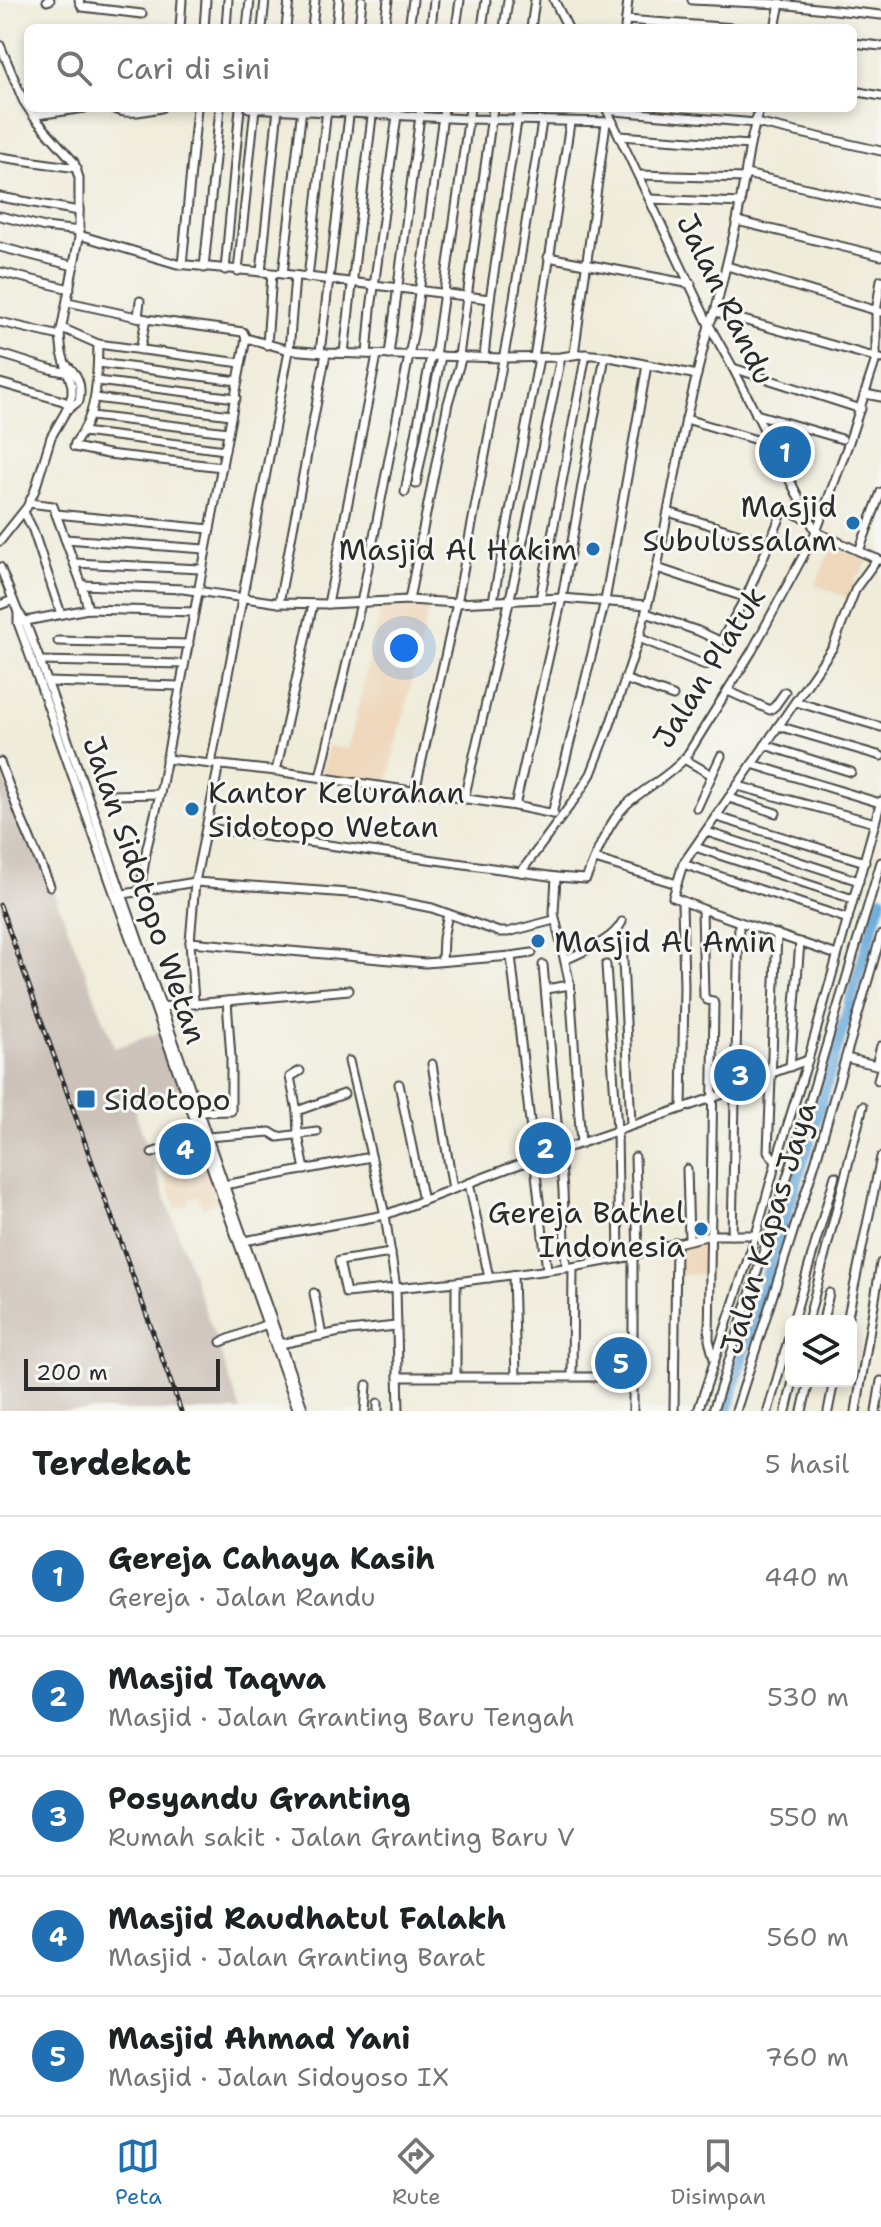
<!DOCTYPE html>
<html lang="id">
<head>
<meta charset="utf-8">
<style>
  body { margin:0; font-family:"Shantell Sans",sans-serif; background:#f2f2f2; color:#202124 }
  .controls { position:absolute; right:24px; bottom:24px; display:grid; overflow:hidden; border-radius:12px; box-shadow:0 4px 12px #0003 }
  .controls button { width:72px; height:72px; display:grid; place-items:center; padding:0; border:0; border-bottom:2px solid #e0e0e0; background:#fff; color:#202124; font:40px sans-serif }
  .scale { position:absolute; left:24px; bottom:20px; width:196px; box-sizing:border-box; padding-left:8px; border:4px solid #2b2b2b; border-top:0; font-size:22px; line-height:28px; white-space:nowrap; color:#2b2b2b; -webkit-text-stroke:6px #f6f6f2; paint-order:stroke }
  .you { position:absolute; left:404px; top:648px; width:28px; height:28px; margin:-20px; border:6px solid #fff; border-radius:50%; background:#1a73e8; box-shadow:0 0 0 12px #1a73e833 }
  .badge { display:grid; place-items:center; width:52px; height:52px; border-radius:50%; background:#1f6fb2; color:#fff; font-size:26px; font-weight:700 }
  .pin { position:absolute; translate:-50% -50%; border:4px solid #fff; box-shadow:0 2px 8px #0006 }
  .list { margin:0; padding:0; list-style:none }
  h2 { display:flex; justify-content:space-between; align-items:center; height:104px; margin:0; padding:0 32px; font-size:34px }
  h2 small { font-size:26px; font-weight:400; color:#757577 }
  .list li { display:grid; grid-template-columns:52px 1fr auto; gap:24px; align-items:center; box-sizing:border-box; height:120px; padding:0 32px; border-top:2px solid #e0e0e0 }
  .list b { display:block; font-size:30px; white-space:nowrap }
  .list p { margin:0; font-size:26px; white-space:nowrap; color:#757577 }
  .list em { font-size:26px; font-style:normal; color:#757577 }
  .icon { flex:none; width:44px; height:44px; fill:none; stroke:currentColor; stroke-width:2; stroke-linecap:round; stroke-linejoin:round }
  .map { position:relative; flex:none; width:881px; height:1411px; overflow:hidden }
  .search { position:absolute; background:#fff; box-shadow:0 4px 12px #0003; left:24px; right:24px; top:24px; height:88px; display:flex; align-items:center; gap:20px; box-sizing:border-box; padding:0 28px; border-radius:12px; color:#757577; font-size:30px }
  .sheet { height:704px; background:#fff }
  nav { display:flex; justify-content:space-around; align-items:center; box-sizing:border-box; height:112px; border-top:2px solid #e0e0e0; background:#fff; font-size:22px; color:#757577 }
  nav a { display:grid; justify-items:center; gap:4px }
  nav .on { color:#1f6fb2 }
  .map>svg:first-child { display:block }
  .built { fill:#eed7bb }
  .industrial { fill:#ccc2b9 }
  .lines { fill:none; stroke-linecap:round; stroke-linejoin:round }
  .river { stroke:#69aadc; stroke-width:12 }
  .minor-casing { stroke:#484845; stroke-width:11 }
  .minor { stroke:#fff; stroke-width:7 }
  .rail-casing { stroke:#2b2b2b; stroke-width:5 }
  .rail { stroke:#f6f6f2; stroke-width:2; stroke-dasharray:6; stroke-linecap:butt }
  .poi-dot { fill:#1f6fb2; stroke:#f6f6f2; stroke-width:3 }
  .labels { text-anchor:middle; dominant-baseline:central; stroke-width:6; stroke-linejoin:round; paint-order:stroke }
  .street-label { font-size:30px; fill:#2b2b2b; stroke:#f6f6f2 }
  .poi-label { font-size:30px; fill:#2b2b2b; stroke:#f6f6f2; text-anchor:end }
</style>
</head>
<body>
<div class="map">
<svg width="881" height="1411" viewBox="0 0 881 1411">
  <rect width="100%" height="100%" fill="#f6f6f2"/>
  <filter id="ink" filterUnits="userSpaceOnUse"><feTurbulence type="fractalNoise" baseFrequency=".0125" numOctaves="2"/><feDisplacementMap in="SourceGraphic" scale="16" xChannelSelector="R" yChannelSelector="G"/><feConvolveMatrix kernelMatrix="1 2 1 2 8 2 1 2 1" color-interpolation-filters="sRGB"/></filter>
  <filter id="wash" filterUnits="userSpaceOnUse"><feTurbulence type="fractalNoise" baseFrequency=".006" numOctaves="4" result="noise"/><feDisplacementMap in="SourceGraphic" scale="32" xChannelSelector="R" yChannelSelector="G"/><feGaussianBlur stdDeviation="1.8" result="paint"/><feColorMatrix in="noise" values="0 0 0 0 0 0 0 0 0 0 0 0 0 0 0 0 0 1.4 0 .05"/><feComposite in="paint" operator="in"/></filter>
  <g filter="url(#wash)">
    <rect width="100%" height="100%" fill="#efecda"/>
    <g class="built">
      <path d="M832,547L868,561L860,575H857L849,598L815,585Z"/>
      <path d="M382,604H430L387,785L323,773L328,746L348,749Z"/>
      <path d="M203,1161L217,1203L202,1208L198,1196L188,1199L189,1205L176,1209L164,1173Z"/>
      <path d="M710,1242L709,1274L677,1275L676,1247Z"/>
    </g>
    <path class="industrial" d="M0,765L15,808L61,910L115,1048L160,1032L181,1092L134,1109L241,1411H0Z"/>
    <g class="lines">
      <path class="river" d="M727,1411L743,1353L807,1148L881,899"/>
    </g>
  </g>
  <g filter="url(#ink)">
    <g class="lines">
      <defs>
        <g id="minor">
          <path d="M79,0L82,7L142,14"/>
          <path d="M554,0L568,28"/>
          <path d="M692,0L780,4L881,15"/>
          <path d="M47,1L50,0"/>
          <path d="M626,20L735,28"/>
          <path d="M180,28L182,0"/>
          <path d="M204,28L206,0"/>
          <path d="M226,28L228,0"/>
          <path d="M247,28L250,0"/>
          <path d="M262,28L265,0"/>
          <path d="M286,28L289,0"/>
          <path d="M312,28L315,0"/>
          <path d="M336,28L339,0"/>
          <path d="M359,28L362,0"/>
          <path d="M384,28L388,0"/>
          <path d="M409,28L413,0"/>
          <path d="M431,28L434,0"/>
          <path d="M456,28L460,0"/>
          <path d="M482,28L486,0"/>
          <path d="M504,28L508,0"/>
          <path d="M531,28L535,0"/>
          <path d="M625,28L628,0"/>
          <path d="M775,28L780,3"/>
          <path d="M853,43L881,46"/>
          <path d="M0,45L23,100L34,117L74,162L79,178V238L60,336L62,353L72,386V395L66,411"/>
          <path d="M853,91L881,96"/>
          <path d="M112,108C128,116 145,111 161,108"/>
          <path d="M249,108L468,119L613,122"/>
          <path d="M606,108L709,325L733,368L816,532L879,560"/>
          <path d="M614,111L756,123L881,151"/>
          <path d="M37,115L85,108"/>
          <path d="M620,136L750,145"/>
          <path d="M0,157L77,168"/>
          <path d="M746,174L881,205"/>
          <path d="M639,175L745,178"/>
          <path d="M0,197L79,211"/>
          <path d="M650,199L741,203"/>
          <path d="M0,216L45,227L80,231"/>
          <path d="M737,221L881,256"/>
          <path d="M79,235L177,264L283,274L490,299"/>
          <path d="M0,247L74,266"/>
          <path d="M548,257L691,284"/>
          <path d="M182,265L197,108"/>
          <path d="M727,266L881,312"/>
          <path d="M204,268L220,108"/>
          <path d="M225,270L240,108"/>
          <path d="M238,271L255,108"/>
          <path d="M0,272L70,289"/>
          <path d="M261,272L278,108"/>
          <path d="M283,274L302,108"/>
          <path d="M308,278L327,109"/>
          <path d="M68,302L146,319L243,332L246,338L289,350L326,353L504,358L561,357L580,354L605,356L697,375"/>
          <path d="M715,312L881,359"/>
          <path d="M138,317L140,301"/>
          <path d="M0,322L60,336"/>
          <path d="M62,328L98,344L241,363"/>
          <path d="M98,344C97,380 98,414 75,443L74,447L108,454L222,467"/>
          <path d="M267,345L272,274"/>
          <path d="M140,350L146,319"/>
          <path d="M320,352L350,108"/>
          <path d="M344,353L373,108"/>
          <path d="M0,354C18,358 56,374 71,372"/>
          <path d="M367,354L371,309L398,108"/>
          <path d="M574,354L606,123"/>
          <path d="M389,355L421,108"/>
          <path d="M435,356L470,108"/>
          <path d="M459,356L493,108"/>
          <path d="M484,357L490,299L519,108"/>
          <path d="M534,358L570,123"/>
          <path d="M98,363L238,381"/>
          <path d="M733,368L861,409"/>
          <path d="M97,381L236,398"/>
          <path d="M0,383L63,401L71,406"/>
          <path d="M865,394L881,397"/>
          <path d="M95,398L231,415"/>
          <path d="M756,414L842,439"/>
          <path d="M91,416L228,432"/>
          <path d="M686,419L770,444"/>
          <path d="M83,432L225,450"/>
          <path d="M416,484L441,356"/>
          <path d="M405,492L431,356"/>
          <path d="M29,503L53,506L82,585L88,609"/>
          <path d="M24,512L33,530L61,614"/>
          <path d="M668,512L769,543"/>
          <path d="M56,514L210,529"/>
          <path d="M65,539L205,549"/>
          <path d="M0,541L27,507L35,490L51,437L66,411L79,401C82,386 79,376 68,366"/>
          <path d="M859,551L881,492"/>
          <path d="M74,563L201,569"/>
          <path d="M0,567L18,612"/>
          <path d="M657,568L744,597"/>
          <path d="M82,585L183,589L279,603L328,604L409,600L457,603L562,598L647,605"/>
          <path d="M540,599L586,354"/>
          <path d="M409,600L448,403L462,356"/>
          <path d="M493,601L539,358"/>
          <path d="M279,603L326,353"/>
          <path d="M328,604L377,355"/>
          <path d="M0,605L13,600"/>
          <path d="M646,613L698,631L720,641"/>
          <path d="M21,622L88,609L194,612"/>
          <path d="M639,638L705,665L708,664L748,593L783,511L786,510L809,520"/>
          <path d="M58,641L189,644"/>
          <path d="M40,661L184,664"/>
          <path d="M624,679L673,696"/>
          <path d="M47,682L180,686"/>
          <path d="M728,691L770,710L775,706L785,692"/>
          <path d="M796,702L881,727"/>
          <path d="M778,726L881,756"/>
          <path d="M765,745L851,772"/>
          <path d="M166,759L276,771L515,806L554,814"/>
          <path d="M684,759L712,775L697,808"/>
          <path d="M0,762L21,818L50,886"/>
          <path d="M211,764L289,351L295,276"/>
          <path d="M752,764L880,803"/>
          <path d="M276,771L313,604"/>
          <path d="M712,775L721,756"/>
          <path d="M320,777L361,603L414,330L444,108"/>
          <path d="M738,786L875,823"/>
          <path d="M415,791L457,603L510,323L542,122"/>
          <path d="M109,795L160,794"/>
          <path d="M729,798L776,813"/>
          <path d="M464,799L526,528L561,357"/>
          <path d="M515,806L562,598L605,356"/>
          <path d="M552,814L605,601L647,365"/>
          <path d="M717,817L865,862"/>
          <path d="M207,828L556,877L586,879C596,855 607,824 626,805C645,787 668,778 686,757L752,651L816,532L849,442L876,359V312L881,280"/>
          <path d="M707,832L859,881"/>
          <path d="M695,847L853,899"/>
          <path d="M595,859L677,884"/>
          <path d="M683,864L848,919"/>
          <path d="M521,872L577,796L591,774L610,725L639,638L657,568L686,419L709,325L715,312L737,221L750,145L759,108"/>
          <path d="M556,877L554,913L570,985L581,1144"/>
          <path d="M140,891L147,847L160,794L246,338"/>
          <path d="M118,895L195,882L362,894L432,908L499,932H508L554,920"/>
          <path d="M682,901L684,987L682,1108"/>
          <path d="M702,909L704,996L707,1000L713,1001L714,1004L709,1340L714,1359"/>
          <path d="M622,941L631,1124"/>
          <path d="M190,942L425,963L511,956L532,953"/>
          <path d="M837,955L702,909L673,897L683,864L833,647L856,588L877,559"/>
          <path d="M511,956L547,1270"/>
          <path d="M565,960C583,951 613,941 622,922"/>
          <path d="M442,961L443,938L448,914"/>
          <path d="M543,965L563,1190L566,1267"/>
          <path d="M606,965L617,1130L619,1259"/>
          <path d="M546,989L570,985"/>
          <path d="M194,1002L190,942L195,882L219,764"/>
          <path d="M161,1007L349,990"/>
          <path d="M846,1058L876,1065L881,1063"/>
          <path d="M349,1061L385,1215L396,1288L399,1411"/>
          <path d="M432,1064L453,1189"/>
          <path d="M876,1065L881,1046"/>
          <path d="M790,1067L800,942"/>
          <path d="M300,1071L290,1077L297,1111L344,1094"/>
          <path d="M878,1080L881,1069"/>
          <path d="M399,1084L423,1201"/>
          <path d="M297,1111L298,1135L305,1170"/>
          <path d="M198,1112L231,1111V1058L227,1001"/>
          <path d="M207,1137L270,1132L278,1137L317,1132"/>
          <path d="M152,1153L176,1144L200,1138"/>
          <path d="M635,1157L638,1254"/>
          <path d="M776,1162L768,1151L777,934"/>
          <path d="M687,1169L689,1239"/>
          <path d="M469,1183L489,1278"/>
          <path d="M224,1185L371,1157"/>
          <path d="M732,1235L739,922"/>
          <path d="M244,1241L385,1215L506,1169L735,1090L772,1073L808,1060"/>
          <path d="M391,1253L339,1261L346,1293L456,1282L573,1267L633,1256L648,1250L711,1235H756"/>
          <path d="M513,1275L516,1376"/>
          <path d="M314,1293L322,1336"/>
          <path d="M793,1321L835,1176"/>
          <path d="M808,1321L863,1106"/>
          <path d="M823,1321L829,1293"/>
          <path d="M847,1321L881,1157"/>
          <path d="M221,1342L267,1324"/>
          <path d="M280,1344L340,1332L396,1326"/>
          <path d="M456,1376V1282"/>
          <path d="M572,1376L573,1267"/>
          <path d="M398,1377H632"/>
          <path d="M298,1411L25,642L18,623V612L25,621L40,661L304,1411"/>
          <path d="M365,1411L367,1385"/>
          <path d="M378,1411V1403"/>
          <path d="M633,1411V1256"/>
          <path d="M674,1411L676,1242"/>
          <path d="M698,1411L756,1235L776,1162L808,1060L881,801"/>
          <path d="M713,1411L789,1171L881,862"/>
          <path d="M736,1411L816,1160L881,935"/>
          <path d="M768,1411L791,1330"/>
          <path d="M786,1411L793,1381"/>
          <path d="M802,1411L809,1381"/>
          <path d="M828,1411L834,1381"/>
          <path d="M856,1411L881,1263"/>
          <path d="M876,1411L881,1381"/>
        </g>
      </defs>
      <use href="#minor" class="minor-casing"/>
      <use href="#minor" class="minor"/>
      <defs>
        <path id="rail" d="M0,905L181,1411"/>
      </defs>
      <use href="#rail" class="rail-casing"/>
      <use href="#rail" class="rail"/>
    </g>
  </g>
  <g class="poi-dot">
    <circle cx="853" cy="523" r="8"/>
    <circle cx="593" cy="549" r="8"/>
    <circle cx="192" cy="809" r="8"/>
    <circle cx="538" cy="941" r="8"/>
    <rect x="76" y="1089" width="20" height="20" rx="4"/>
    <circle cx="701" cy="1229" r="8"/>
  </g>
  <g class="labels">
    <g class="street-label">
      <text transform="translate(726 299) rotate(64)">Jalan Randu</text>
      <text transform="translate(709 667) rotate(-58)">Jalan Platuk</text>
      <text transform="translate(145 890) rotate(71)">Jalan Sidotopo Wetan</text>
      <text transform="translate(768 1228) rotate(-73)">Jalan Kapas Jaya</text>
    </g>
    <g class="poi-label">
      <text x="837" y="506">Masjid<tspan x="837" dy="34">Subulussalam</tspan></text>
      <text x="577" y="549">Masjid Al Hakim</text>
      <text x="208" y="792" text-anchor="start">Kantor Kelurahan<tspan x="208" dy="34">Sidotopo Wetan</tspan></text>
      <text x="554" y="941" text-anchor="start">Masjid Al Amin</text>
      <text x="104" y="1099" text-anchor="start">Sidotopo</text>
      <text x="685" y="1212">Gereja Bathel<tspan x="685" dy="34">Indonesia</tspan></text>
    </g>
  </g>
</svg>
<div class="controls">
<button><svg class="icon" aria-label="layers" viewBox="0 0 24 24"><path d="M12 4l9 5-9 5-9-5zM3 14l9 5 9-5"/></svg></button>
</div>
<div class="scale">200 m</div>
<div class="you"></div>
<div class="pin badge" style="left:785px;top:452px">1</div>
<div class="pin badge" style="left:545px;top:1148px">2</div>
<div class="pin badge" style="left:740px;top:1075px">3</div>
<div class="pin badge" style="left:185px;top:1149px">4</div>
<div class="pin badge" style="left:621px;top:1363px">5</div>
<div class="search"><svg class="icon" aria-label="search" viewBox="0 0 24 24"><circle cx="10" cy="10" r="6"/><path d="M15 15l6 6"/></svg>Cari di sini</div>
</div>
<section class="sheet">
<h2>Terdekat<small>5 hasil</small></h2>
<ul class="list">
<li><span class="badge">1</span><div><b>Gereja Cahaya Kasih</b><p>Gereja · Jalan Randu</p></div><em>440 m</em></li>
<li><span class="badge">2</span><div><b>Masjid Taqwa</b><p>Masjid · Jalan Granting Baru Tengah</p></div><em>530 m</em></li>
<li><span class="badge">3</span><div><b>Posyandu Granting</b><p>Rumah sakit · Jalan Granting Baru V</p></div><em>550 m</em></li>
<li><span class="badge">4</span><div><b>Masjid Raudhatul Falakh</b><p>Masjid · Jalan Granting Barat</p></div><em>560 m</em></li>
<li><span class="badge">5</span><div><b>Masjid Ahmad Yani</b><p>Masjid · Jalan Sidoyoso IX</p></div><em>760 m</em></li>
</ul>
</section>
<nav>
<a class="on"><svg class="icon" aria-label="map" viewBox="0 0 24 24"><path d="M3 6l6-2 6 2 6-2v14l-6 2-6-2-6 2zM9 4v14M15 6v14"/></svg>Peta</a>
<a><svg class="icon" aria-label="directions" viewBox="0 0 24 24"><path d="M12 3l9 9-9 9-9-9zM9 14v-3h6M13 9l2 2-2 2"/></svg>Rute</a>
<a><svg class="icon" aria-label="saved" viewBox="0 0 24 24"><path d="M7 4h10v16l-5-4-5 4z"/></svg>Disimpan</a>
</nav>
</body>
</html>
